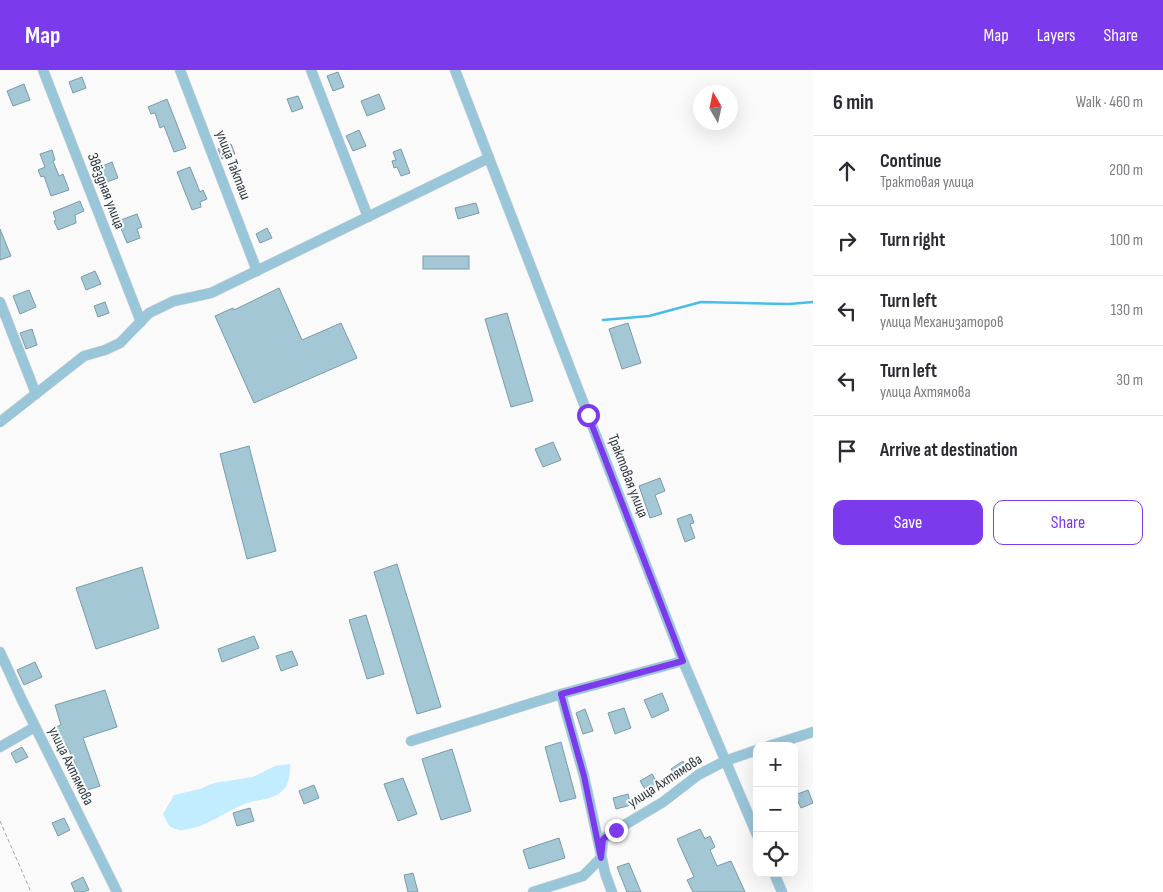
<!DOCTYPE html>
<html lang="en">
<head>
<meta charset="utf-8">
<style>
  body { margin:0; font-family:"Sofia Sans Condensed",sans-serif; background:#f7f7f7; color:#2b2b33 }
  .controls { position:absolute; right:15px; bottom:15px; display:grid; overflow:hidden; border-radius:10px; box-shadow:0 5px 20px #0002 }
  .controls button { width:45px; height:45px; display:grid; place-items:center; padding:0; border:0; border-bottom:1px solid #e1e1e2; background:#fff; color:#2b2b33; font:25px sans-serif }
  .compass { position:absolute; left:693px; top:15px; width:45px; height:45px; border-radius:50%; background:#fff; box-shadow:0 5px 20px #0002; rotate:351deg }
  .stop { position:absolute; width:15px; height:15px; margin:-11px; border:4px solid #7c3aed; border-radius:50%; background:#fff }
  .stop.end { background:#7c3aed; border-color:#fff; box-shadow:0 1px 5px #0008 }
  .list { margin:0; padding:0; list-style:none }
  h2 { display:flex; justify-content:space-between; align-items:center; height:65px; margin:0; padding:0 20px; font-size:21px }
  h2 small { font-size:16px; font-weight:400; color:#7c7c81 }
  .list li { display:grid; grid-template-columns:32px 1fr auto; gap:15px; align-items:center; box-sizing:border-box; height:70px; padding:0 20px; border-top:1px solid #e1e1e2 }
  .list b { display:block; font-size:19px; white-space:nowrap }
  .list p { margin:0; font-size:16px; white-space:nowrap; color:#7c7c81 }
  .list em { font-size:16px; font-style:normal; color:#7c7c81 }
  .actions { display:flex; gap:10px; padding:15px 20px }
  .actions a { flex:1; padding:11px 0; border:1px solid #7c3aed; border-radius:10px; text-align:center; font-size:18px; color:#7c3aed }
  .actions .main { background:#7c3aed; color:#fff }
  .icon { flex:none; width:28px; height:28px; fill:none; stroke:currentColor; stroke-width:2; stroke-linecap:round; stroke-linejoin:round }
  .map { position:relative; flex:none; width:813px; height:822px; overflow:hidden }
  header { display:flex; align-items:center; gap:30px; box-sizing:border-box; height:70px; padding:0 25px; background:#7c3aed; color:#fff }
  header strong { font-size:24px }
  nav { display:flex; gap:28px; margin-inline-start:auto; font-size:18px }
  main { display:flex }
  aside { flex:1; background:#fff }
  .map>svg:first-child { display:block }
  .green { fill:#c2ecff }
  .lines { fill:none; stroke-linecap:round; stroke-linejoin:round }
  .stream { stroke:#49bdea; stroke-width:2.5 }
  .building { fill:#a4c7d6; stroke:#7a9baa }
  .minor-casing { stroke:#d4d7d8; stroke-width:11 }
  .path { stroke:#a0a6a9; stroke-width:1; stroke-dasharray:4 2.5; stroke-linecap:butt }
  .minor { stroke:#9ac6da; stroke-width:10 }
  .route { stroke:#7c3aed; stroke-width:6 }
  .labels { text-anchor:middle; dominant-baseline:central; stroke-width:4; stroke-linejoin:round; paint-order:stroke }
  .street-label { font-size:15px; fill:#29363d; stroke:#fafafa }
</style>
</head>
<body>
<header>
<strong>Map</strong>
<nav><a>Map</a><a>Layers</a><a>Share</a></nav>
</header>
<main>
<div class="map">
<svg width="813" height="822" viewBox="0 0 813 822">
  <rect width="100%" height="100%" fill="#fafafa"/>
  <path class="green" d="M290,694C290,703 290,713 283,720C274,730 260,729 247,733C225,741 208,757 183,760C179,761 173,758 169,756L163,744L174,725L200,719L214,713L253,707L275,696Z"/>
  <g class="lines">
    <path class="stream" d="M603,250L649,246L701,232L789,234L813,232"/>
  </g>
  <g class="building">
    <path d="M338,2L344,17L333,21L327,6Z"/>
    <path d="M82,7L86,18L73,23L69,12Z"/>
    <path d="M24,14L30,30L13,36L7,21Z"/>
    <path d="M379,24L385,39L367,46L361,31Z"/>
    <path d="M298,26L303,38L292,42L287,29Z"/>
    <path d="M167,29L186,78L174,82L164,56L160,58L155,43L151,44L148,37Z"/>
    <path d="M359,60L366,76L353,81L346,66Z"/>
    <path d="M231,74L235,84L222,89L218,79Z"/>
    <path d="M401,79L410,103L401,106L397,97L394,98L392,91L396,90L393,82Z"/>
    <path d="M52,80L55,90L53,91L59,106L63,104L69,120L51,126L44,106L41,107L38,100L45,97L40,84Z"/>
    <path d="M112,92L118,108L104,113L98,98Z"/>
    <path d="M190,97L200,122L203,120L207,129L200,132L201,137L192,140L177,102Z"/>
    <path d="M80,131L84,141L75,145L76,153L58,160L54,151L56,150L53,142Z"/>
    <path d="M476,133L479,143L458,149L455,138Z"/>
    <path d="M137,144L142,157L137,159L140,168L127,173L118,151Z"/>
    <path d="M267,158L272,168L260,173L256,164Z"/>
    <path d="M0,159L11,186L0,190Z"/>
    <rect x="423" y="186" width="46" height="13"/>
    <path d="M95,201L101,214L86,220L81,207Z"/>
    <path d="M279,218L302,270L341,253L357,288L254,333L215,246L233,238L234,240Z"/>
    <path d="M29,220L36,237L20,244L13,226Z"/>
    <path d="M105,232L109,243L98,247L94,236Z"/>
    <path d="M507,243L533,331L511,337L485,249Z"/>
    <path d="M628,253L641,293L622,299L609,259Z"/>
    <path d="M32,259L37,275L26,279L20,263Z"/>
    <path d="M553,372L561,390L543,397L535,379Z"/>
    <path d="M249,376L276,481L247,489L220,384Z"/>
    <path d="M660,408L665,421L655,425L662,444L650,448L639,416Z"/>
    <path d="M691,444L694,453L690,454L695,468L685,472L677,449Z"/>
    <path d="M397,494L441,637L417,644L374,502Z"/>
    <path d="M142,497L159,558L96,579L76,518Z"/>
    <path d="M366,545L384,604L367,609L349,550Z"/>
    <path d="M254,566L259,578L222,592L218,579Z"/>
    <path d="M292,581L298,595L281,601L276,586Z"/>
    <path d="M35,592L42,607L24,615L17,600Z"/>
    <path d="M105,620L117,657L83,668L100,716L84,721L76,695L66,674L59,676L51,659L61,655L55,635Z"/>
    <path d="M662,623L669,640L652,648L644,630Z"/>
    <path d="M624,638L631,658L615,664L608,643Z"/>
    <path d="M585,639L593,661L583,664L576,643Z"/>
    <path d="M561,672L576,728L560,732L545,677Z"/>
    <path d="M22,677L28,687L16,693L11,683Z"/>
    <path d="M452,679L471,741L441,750L422,689Z"/>
    <path d="M683,691L690,701L678,709L671,699Z"/>
    <path d="M652,704L660,717L648,724L640,711Z"/>
    <path d="M403,708L417,744L398,751L384,714Z"/>
    <path d="M314,715L319,728L304,734L299,721Z"/>
    <path d="M808,720L813,733L801,738L795,725Z"/>
    <path d="M628,724L631,735L616,739L613,728Z"/>
    <path d="M250,738L254,751L237,756L233,743Z"/>
    <path d="M64,748L70,760L58,766L52,753Z"/>
    <path d="M700,759L705,769L710,766L715,777L710,780L717,796L731,791L745,822H693L687,810L694,807L677,769Z"/>
    <path d="M559,768L565,788L529,799L523,780Z"/>
    <path d="M629,793L641,822H627L617,797Z"/>
    <path d="M413,803L418,822H408L404,805Z"/>
    <path d="M83,807L89,820L84,822H75L71,813Z"/>
  </g>
  <g class="lines">
    <defs>
      <g id="minor">
        <path d="M43,0L141,252"/>
        <path d="M180,0L257,201"/>
        <path d="M311,0L368,147"/>
        <path d="M455,0L683,591L757,765"/>
        <path d="M0,232L36,324"/>
        <path d="M0,352L84,286L105,280L120,273L149,243L174,231L211,223L489,88"/>
        <path d="M0,582L21,628L117,822"/>
        <path d="M561,624L584,706L605,803L612,822"/>
        <path d="M411,671L561,624L683,591"/>
        <path d="M769,676L813,662"/>
        <path d="M0,677L35,657"/>
        <path d="M774,803L782,822"/>
        <path d="M533,822L583,806L601,788L603,769L616,760L663,732L698,705L725,691L757,680"/>
      </g>
    </defs>
    <use href="#minor" class="minor-casing"/>
    <path class="path" d="M0,751L31,822"/>
    <use href="#minor" class="minor"/>
  </g>
  <g class="lines">
    <path class="route" d="M588,345L683,591L561,624L584,706L601,788L603,769L616,760"/>
  </g>
  <g class="labels">
    <g class="street-label">
      <text transform="translate(233 95) rotate(69)">улица Такташ</text>
      <text transform="translate(106 121) rotate(69)">Звёздная улица</text>
      <text transform="translate(628 406) rotate(69)">Трактовая улица</text>
      <text transform="translate(71 696) rotate(64)">улица Ахтямова</text>
      <text transform="translate(665 711) rotate(-33)">улица Ахтямова</text>
    </g>
  </g>
</svg>
<div class="controls">
<button>+</button>
<button>−</button>
<button><svg class="icon" aria-label="locate" viewBox="0 0 24 24"><circle cx="12" cy="12" r="6"/><path d="M12 2v4M12 18v4M2 12h4M18 12h4"/></svg></button>
</div>
<svg class="compass" viewBox="-18 -18 36 36"><path d="M0-13l5 13h-10z" fill="#e53935"/><path d="M0 13l5-13h-10z" fill="#7c7c81"/></svg>
<div class="stop" style="left:588px;top:345px"></div>
<div class="stop end" style="left:616px;top:760px"></div>
</div>
<aside>
<h2>6 min<small>Walk · 460 m</small></h2>
<ul class="list">
<li><svg class="icon" aria-label="ahead" viewBox="0 0 24 24"><path d="M12 20V5M6 11l6-6 6 6"/></svg><div><b>Continue</b><p>Трактовая улица</p></div><em>200 m</em></li>
<li><svg class="icon" aria-label="right" viewBox="0 0 24 24"><path d="M7 20v-9h11M14 6l5 5-5 5"/></svg><div><b>Turn right</b></div><em>100 m</em></li>
<li><svg class="icon" aria-label="left" viewBox="0 0 24 24"><path d="M17 20v-9H6M10 6l-5 5 5 5"/></svg><div><b>Turn left</b><p>улица Механизаторов</p></div><em>130 m</em></li>
<li><svg class="icon" aria-label="left" viewBox="0 0 24 24"><path d="M17 20v-9H6M10 6l-5 5 5 5"/></svg><div><b>Turn left</b><p>улица Ахтямова</p></div><em>30 m</em></li>
<li><svg class="icon" aria-label="arrive" viewBox="0 0 24 24"><path d="M6 21V4h12l-3 4 3 4H6"/></svg><div><b>Arrive at destination</b></div></li>
</ul>
<div class="actions"><a class="main">Save</a><a>Share</a></div>
</aside>
</main>
</body>
</html>
